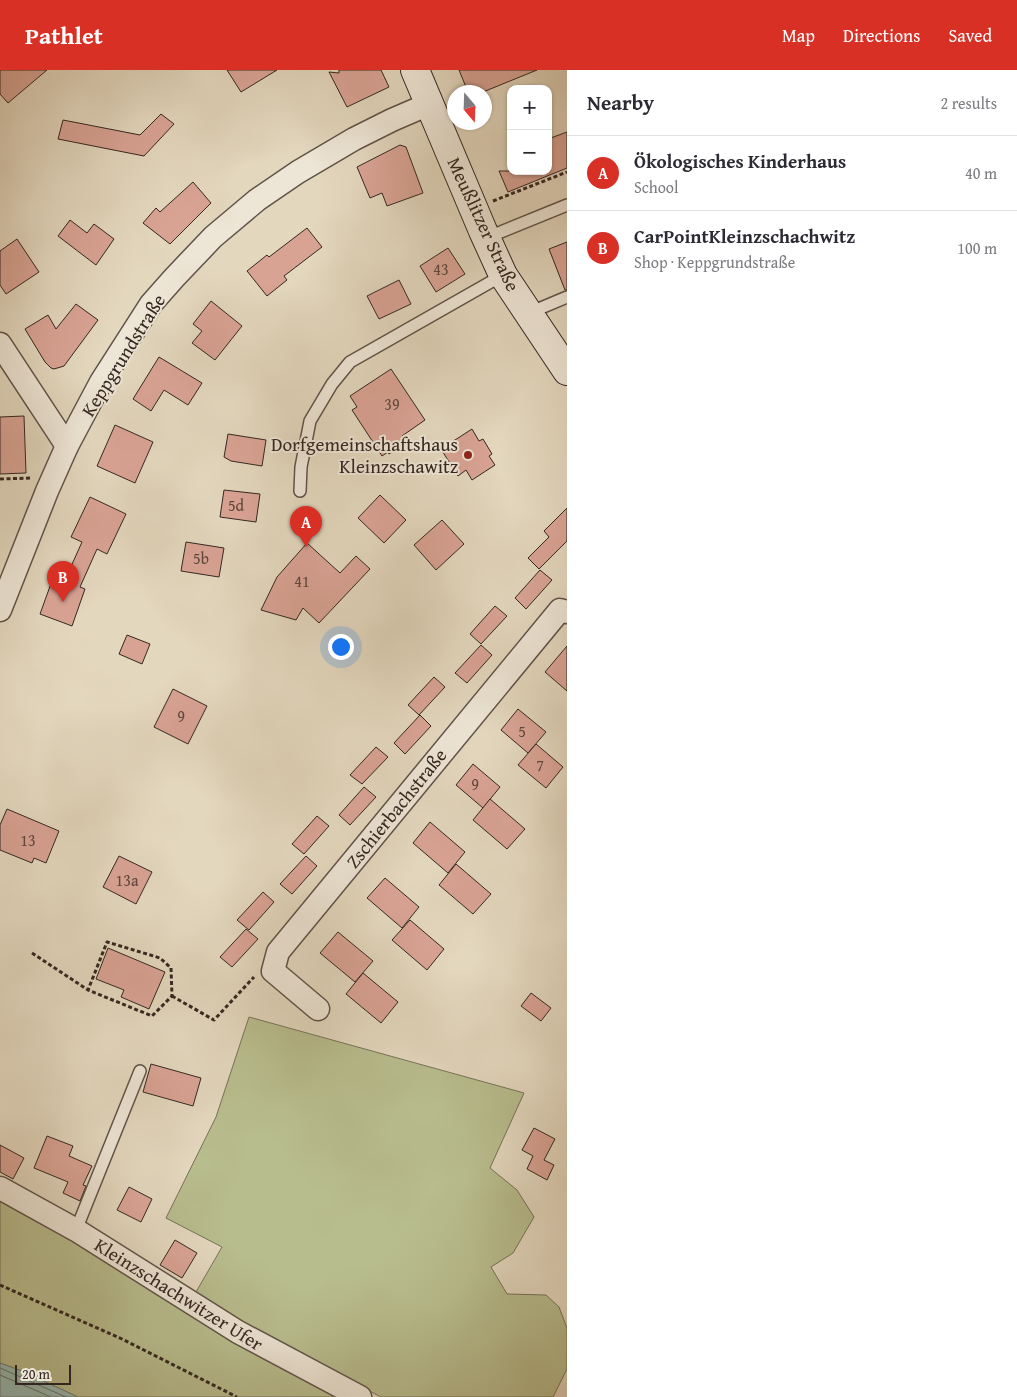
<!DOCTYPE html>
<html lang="en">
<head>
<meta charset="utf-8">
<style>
  body { margin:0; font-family:"Gentium Book Plus",serif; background:#f2f2f3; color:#2b2b33 }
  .controls { position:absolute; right:15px; top:15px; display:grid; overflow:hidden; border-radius:10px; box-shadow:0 1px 4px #0004 }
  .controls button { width:45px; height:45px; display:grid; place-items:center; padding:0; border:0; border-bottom:1px solid #e1e1e2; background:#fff; color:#2b2b33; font:25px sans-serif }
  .compass { position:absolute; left:447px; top:15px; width:45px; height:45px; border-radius:50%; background:#fff; box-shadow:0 1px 4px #0004; rotate:161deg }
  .scale { position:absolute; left:15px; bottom:12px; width:56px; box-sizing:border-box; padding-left:5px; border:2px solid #342721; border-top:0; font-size:14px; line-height:18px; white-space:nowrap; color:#342721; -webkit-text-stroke:4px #ede5d5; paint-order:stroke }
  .you { position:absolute; left:340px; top:576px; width:18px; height:18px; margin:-12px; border:4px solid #fff; border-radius:50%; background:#1a73e8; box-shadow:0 0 0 8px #1a73e833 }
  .badge { display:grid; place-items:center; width:32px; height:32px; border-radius:50%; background:#d93025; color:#fff; font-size:16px; font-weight:700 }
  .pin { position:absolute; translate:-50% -41px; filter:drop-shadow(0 1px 2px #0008) }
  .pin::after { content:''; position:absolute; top:26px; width:18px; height:15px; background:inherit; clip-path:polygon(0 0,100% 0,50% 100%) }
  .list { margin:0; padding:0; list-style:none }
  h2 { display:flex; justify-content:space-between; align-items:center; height:65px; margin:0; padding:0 20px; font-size:21px }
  h2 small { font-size:16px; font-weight:400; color:#7c7c81 }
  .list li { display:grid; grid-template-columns:32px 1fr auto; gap:15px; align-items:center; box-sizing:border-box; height:75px; padding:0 20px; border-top:1px solid #e1e1e2 }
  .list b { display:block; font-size:19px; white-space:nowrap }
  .list p { margin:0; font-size:16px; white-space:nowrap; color:#7c7c81 }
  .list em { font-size:16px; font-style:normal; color:#7c7c81 }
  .map { position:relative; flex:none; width:567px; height:1327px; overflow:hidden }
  header { display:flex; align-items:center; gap:30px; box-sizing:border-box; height:70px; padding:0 25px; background:#d93025; color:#fff }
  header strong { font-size:24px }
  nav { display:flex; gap:28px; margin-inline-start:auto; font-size:18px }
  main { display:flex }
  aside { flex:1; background:#fff }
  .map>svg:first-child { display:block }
  .green { fill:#b8bd8e; stroke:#767258 }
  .water { fill:#95b9b4; stroke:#6e7f79 }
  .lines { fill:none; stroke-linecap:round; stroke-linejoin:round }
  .shore { stroke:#64706a; stroke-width:1 }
  .building { fill:#d9a394; stroke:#342721 }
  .lane-casing { stroke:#605348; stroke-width:14 }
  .street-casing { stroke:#605348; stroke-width:25 }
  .secondary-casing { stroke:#342721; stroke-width:30 }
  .path { stroke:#342721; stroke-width:3; stroke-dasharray:4 2.5; stroke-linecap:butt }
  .lane { stroke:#ede5d5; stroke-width:11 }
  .street { stroke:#ede5d5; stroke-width:22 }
  .secondary { stroke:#ede5d5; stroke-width:28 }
  .poi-dot { fill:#8f2418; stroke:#ede5d5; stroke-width:2 }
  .labels { text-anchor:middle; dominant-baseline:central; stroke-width:4; stroke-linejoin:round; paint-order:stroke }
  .number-label { font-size:16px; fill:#5d463e }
  .street-label { font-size:19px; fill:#342721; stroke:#ede5d5 }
  .poi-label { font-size:19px; fill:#342721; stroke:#ede5d5; text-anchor:end }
</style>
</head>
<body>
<header>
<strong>Pathlet</strong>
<nav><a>Map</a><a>Directions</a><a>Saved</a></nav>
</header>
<main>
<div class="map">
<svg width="567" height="1327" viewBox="0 0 567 1327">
  <rect width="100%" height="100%" fill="#e3d7be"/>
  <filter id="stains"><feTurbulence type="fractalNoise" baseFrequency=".004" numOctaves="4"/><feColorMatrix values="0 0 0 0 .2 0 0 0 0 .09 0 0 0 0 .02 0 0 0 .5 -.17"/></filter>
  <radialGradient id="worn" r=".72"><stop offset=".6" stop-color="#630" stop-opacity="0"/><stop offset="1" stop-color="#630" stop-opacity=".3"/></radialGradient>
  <g class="green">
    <path d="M249,947L524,1023L490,1098L517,1120L534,1147L513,1183L491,1197L507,1224L546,1225L559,1237L567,1258V1299L553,1327H381L250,1259L196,1222L222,1177L166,1148L216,1047Z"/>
    <path d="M0,1129L70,1167L340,1327H78L22,1301L0,1293Z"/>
  </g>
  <path class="water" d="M0,1293L22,1301L78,1327H0Z"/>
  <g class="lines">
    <g class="shore">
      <path d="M0,1298L66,1327"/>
      <path d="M0,1305L51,1327"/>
    </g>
  </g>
  <g class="building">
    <path d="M0,0H47L8,33L0,24Z"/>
    <path d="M227,0H277L241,22Z"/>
    <path d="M339,0H381L389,17L347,37L329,2L339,3Z"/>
    <path d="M459,0H537L483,22H468Z"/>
    <path d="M161,44L174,54L144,86L58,69L63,50L140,65Z"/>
    <path d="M567,62V98L508,122L499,101H548V69Z"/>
    <path d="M400,75L406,77L423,123L387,136L382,123L370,128L357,97Z"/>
    <path d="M193,112L211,133L170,174L143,153L156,138L160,142Z"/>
    <path d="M70,150L87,163L94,154L114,169L96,195L58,166Z"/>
    <path d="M307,158L322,177L284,206L287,210L267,226L247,201L267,185L269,187Z"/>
    <path d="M17,169L39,202L6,224L0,215V181Z"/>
    <path d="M567,172V220H565L549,179Z"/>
    <path d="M448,178L465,204L436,222L420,196Z"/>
    <path d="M399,210L411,234L379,249L367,226Z"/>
    <path d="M211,231L242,256L215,290L192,273L202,261L193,254Z"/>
    <path d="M76,234L98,250L64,296L54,299L51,298L45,292L25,259L48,245L56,259Z"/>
    <path d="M159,287L202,313L188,335L164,320L151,341L133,329Z"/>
    <path d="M391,299L425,350L402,366L407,372L389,384L388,382L382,386L352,340L357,337L350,326Z"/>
    <path d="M24,346L26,403L0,404V347Z"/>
    <path d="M115,355L153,372L135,413L97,396Z"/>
    <path d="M472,359L479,371L483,369L492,384L489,386L495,395L472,410L466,400L458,406L441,379Z"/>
    <path d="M228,364L266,370L262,396L231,391L224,387Z"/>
    <path d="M224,420L260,424L256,452L220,447Z"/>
    <path d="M380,425L406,450L384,473L358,448Z"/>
    <path d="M90,427L126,444L107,484L97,479L80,517L85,519L72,556L40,544L53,508L64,512L82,472L71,467Z"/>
    <path d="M567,438V471L539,499L528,488L549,467L544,461Z"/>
    <path d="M442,450L464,474L436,500L414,475Z"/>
    <path d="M186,472L224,478L219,507L181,501Z"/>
    <path d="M307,473L340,503L356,486L370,499L319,553L303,538L296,550L261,540L277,507Z"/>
    <path d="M540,500L552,510L526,539L515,528Z"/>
    <path d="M495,536L507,546L481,574L470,564Z"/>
    <path d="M127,565L150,574L142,594L119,584Z"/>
    <path d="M481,575L492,585L467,613L455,603Z"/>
    <path d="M567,576V621L545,602Z"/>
    <path d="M434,607L445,617L419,645L408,635Z"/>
    <path d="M173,619L207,636L188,674L154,657Z"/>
    <path d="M518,639L546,662L528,683L501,660Z"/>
    <path d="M420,645L431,656L405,684L394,673Z"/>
    <path d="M536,674L563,697L546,718L518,695Z"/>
    <path d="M376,677L388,687L362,714L350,705Z"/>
    <path d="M473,694L500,717L483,738L456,715Z"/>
    <path d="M364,717L376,727L350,755L339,745Z"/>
    <path d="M490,729L525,759L507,779L473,750Z"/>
    <path d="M7,739L59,761L46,793L34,788L32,793L0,780V755Z"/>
    <path d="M317,746L329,756L304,784L292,774Z"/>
    <path d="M430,752L465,782L448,803L413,773Z"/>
    <path d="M119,786L152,802L136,834L103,817Z"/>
    <path d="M306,786L317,796L292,824L280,814Z"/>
    <path d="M456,794L491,824L473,844L439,815Z"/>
    <path d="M385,808L419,837L402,858L367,828Z"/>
    <path d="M263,822L274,832L249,860L237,850Z"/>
    <path d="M410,850L444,879L427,900L392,870Z"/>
    <path d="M246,859L258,869L232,897L220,887Z"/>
    <path d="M338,862L373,891L355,912L320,883Z"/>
    <path d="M108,878L165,902L149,939L121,927L124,920L96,909Z"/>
    <path d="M363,903L398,932L381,953L346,924Z"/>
    <path d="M531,923L551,938L541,951L521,936Z"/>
    <path d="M151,994L201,1008L193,1036L143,1022Z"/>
    <path d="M534,1058L555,1069L544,1090L554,1095L547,1110L527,1099L533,1086L522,1080Z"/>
    <path d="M47,1066L73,1076L69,1086L92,1096L83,1115L86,1116L80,1131L63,1123L68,1112L34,1098Z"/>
    <path d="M0,1075L24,1088L13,1109L0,1102Z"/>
    <path d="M129,1117L152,1129L141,1152L117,1140Z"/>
    <path d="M175,1170L197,1183L182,1208L160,1195Z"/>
  </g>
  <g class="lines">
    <defs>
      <g id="lane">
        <path d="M486,168L567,135"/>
        <path d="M529,243L567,227"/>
        <path d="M300,421L301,397L310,351L332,314L350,292L503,205"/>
        <path d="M76,1160L140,1001"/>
      </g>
      <g id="street">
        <path d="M0,274L67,376"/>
        <path d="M0,540L47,421L67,376L101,312L151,234L174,208L213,167L257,130L298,102L354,69L392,50L429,34"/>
        <path d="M318,939L273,901L278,882L560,540L567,542"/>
        <path d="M0,1118L76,1160L238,1262L360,1327"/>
      </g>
      <path id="secondary" d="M415,0L483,161L503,205L567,301"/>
    </defs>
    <use href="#lane" class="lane-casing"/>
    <use href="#street" class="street-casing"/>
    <use href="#secondary" class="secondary-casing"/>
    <g class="path">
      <path d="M493,131L567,102"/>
      <path d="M0,409L32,408"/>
      <path d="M32,883L88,920L152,946L172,926L171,898L160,888L107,872L88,920"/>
      <path d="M172,926L214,950L254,907"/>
      <path d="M0,1215L122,1269L237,1327"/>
    </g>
    <use href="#lane" class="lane"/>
    <use href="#street" class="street"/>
    <use href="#secondary" class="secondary"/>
  </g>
  <circle class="poi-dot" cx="468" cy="385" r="5"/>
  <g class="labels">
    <g class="number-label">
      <text x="441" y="199">43</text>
      <text x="392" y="334">39</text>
      <text x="236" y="435">5d</text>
      <text x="201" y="488">5b</text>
      <text x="302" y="511">41</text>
      <text x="181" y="646">9</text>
      <text x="522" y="661">5</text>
      <text x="540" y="695">7</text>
      <text x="475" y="714">9</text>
      <text x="28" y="770">13</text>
      <text x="127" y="810">13a</text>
    </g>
    <g class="street-label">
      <text transform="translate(484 154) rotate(65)">Meußlitzer Straße</text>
      <text transform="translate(123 285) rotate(-58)">Keppgrundstraße</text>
      <text transform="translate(396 738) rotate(-51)">Zschierbachstraße</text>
      <text transform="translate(179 1224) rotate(32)">Kleinzschachwitzer Ufer</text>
    </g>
    <g class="poi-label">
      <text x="458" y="374">Dorfgemeinschaftshaus<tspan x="458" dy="22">Kleinzschawitz</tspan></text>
    </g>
  </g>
  <rect width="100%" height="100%" filter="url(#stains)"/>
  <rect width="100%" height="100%" fill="url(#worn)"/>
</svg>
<div class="controls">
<button>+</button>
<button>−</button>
</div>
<svg class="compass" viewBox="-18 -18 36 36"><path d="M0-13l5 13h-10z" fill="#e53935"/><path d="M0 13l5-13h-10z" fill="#7c7c81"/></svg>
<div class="scale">20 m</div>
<div class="you"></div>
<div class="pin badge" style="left:306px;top:477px">A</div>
<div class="pin badge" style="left:63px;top:532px">B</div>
</div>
<aside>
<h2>Nearby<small>2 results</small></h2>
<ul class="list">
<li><span class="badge">A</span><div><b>Ökologisches Kinderhaus</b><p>School</p></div><em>40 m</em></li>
<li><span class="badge">B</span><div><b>CarPointKleinzschachwitz</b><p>Shop · Keppgrundstraße</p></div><em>100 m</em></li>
</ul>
</aside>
</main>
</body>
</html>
